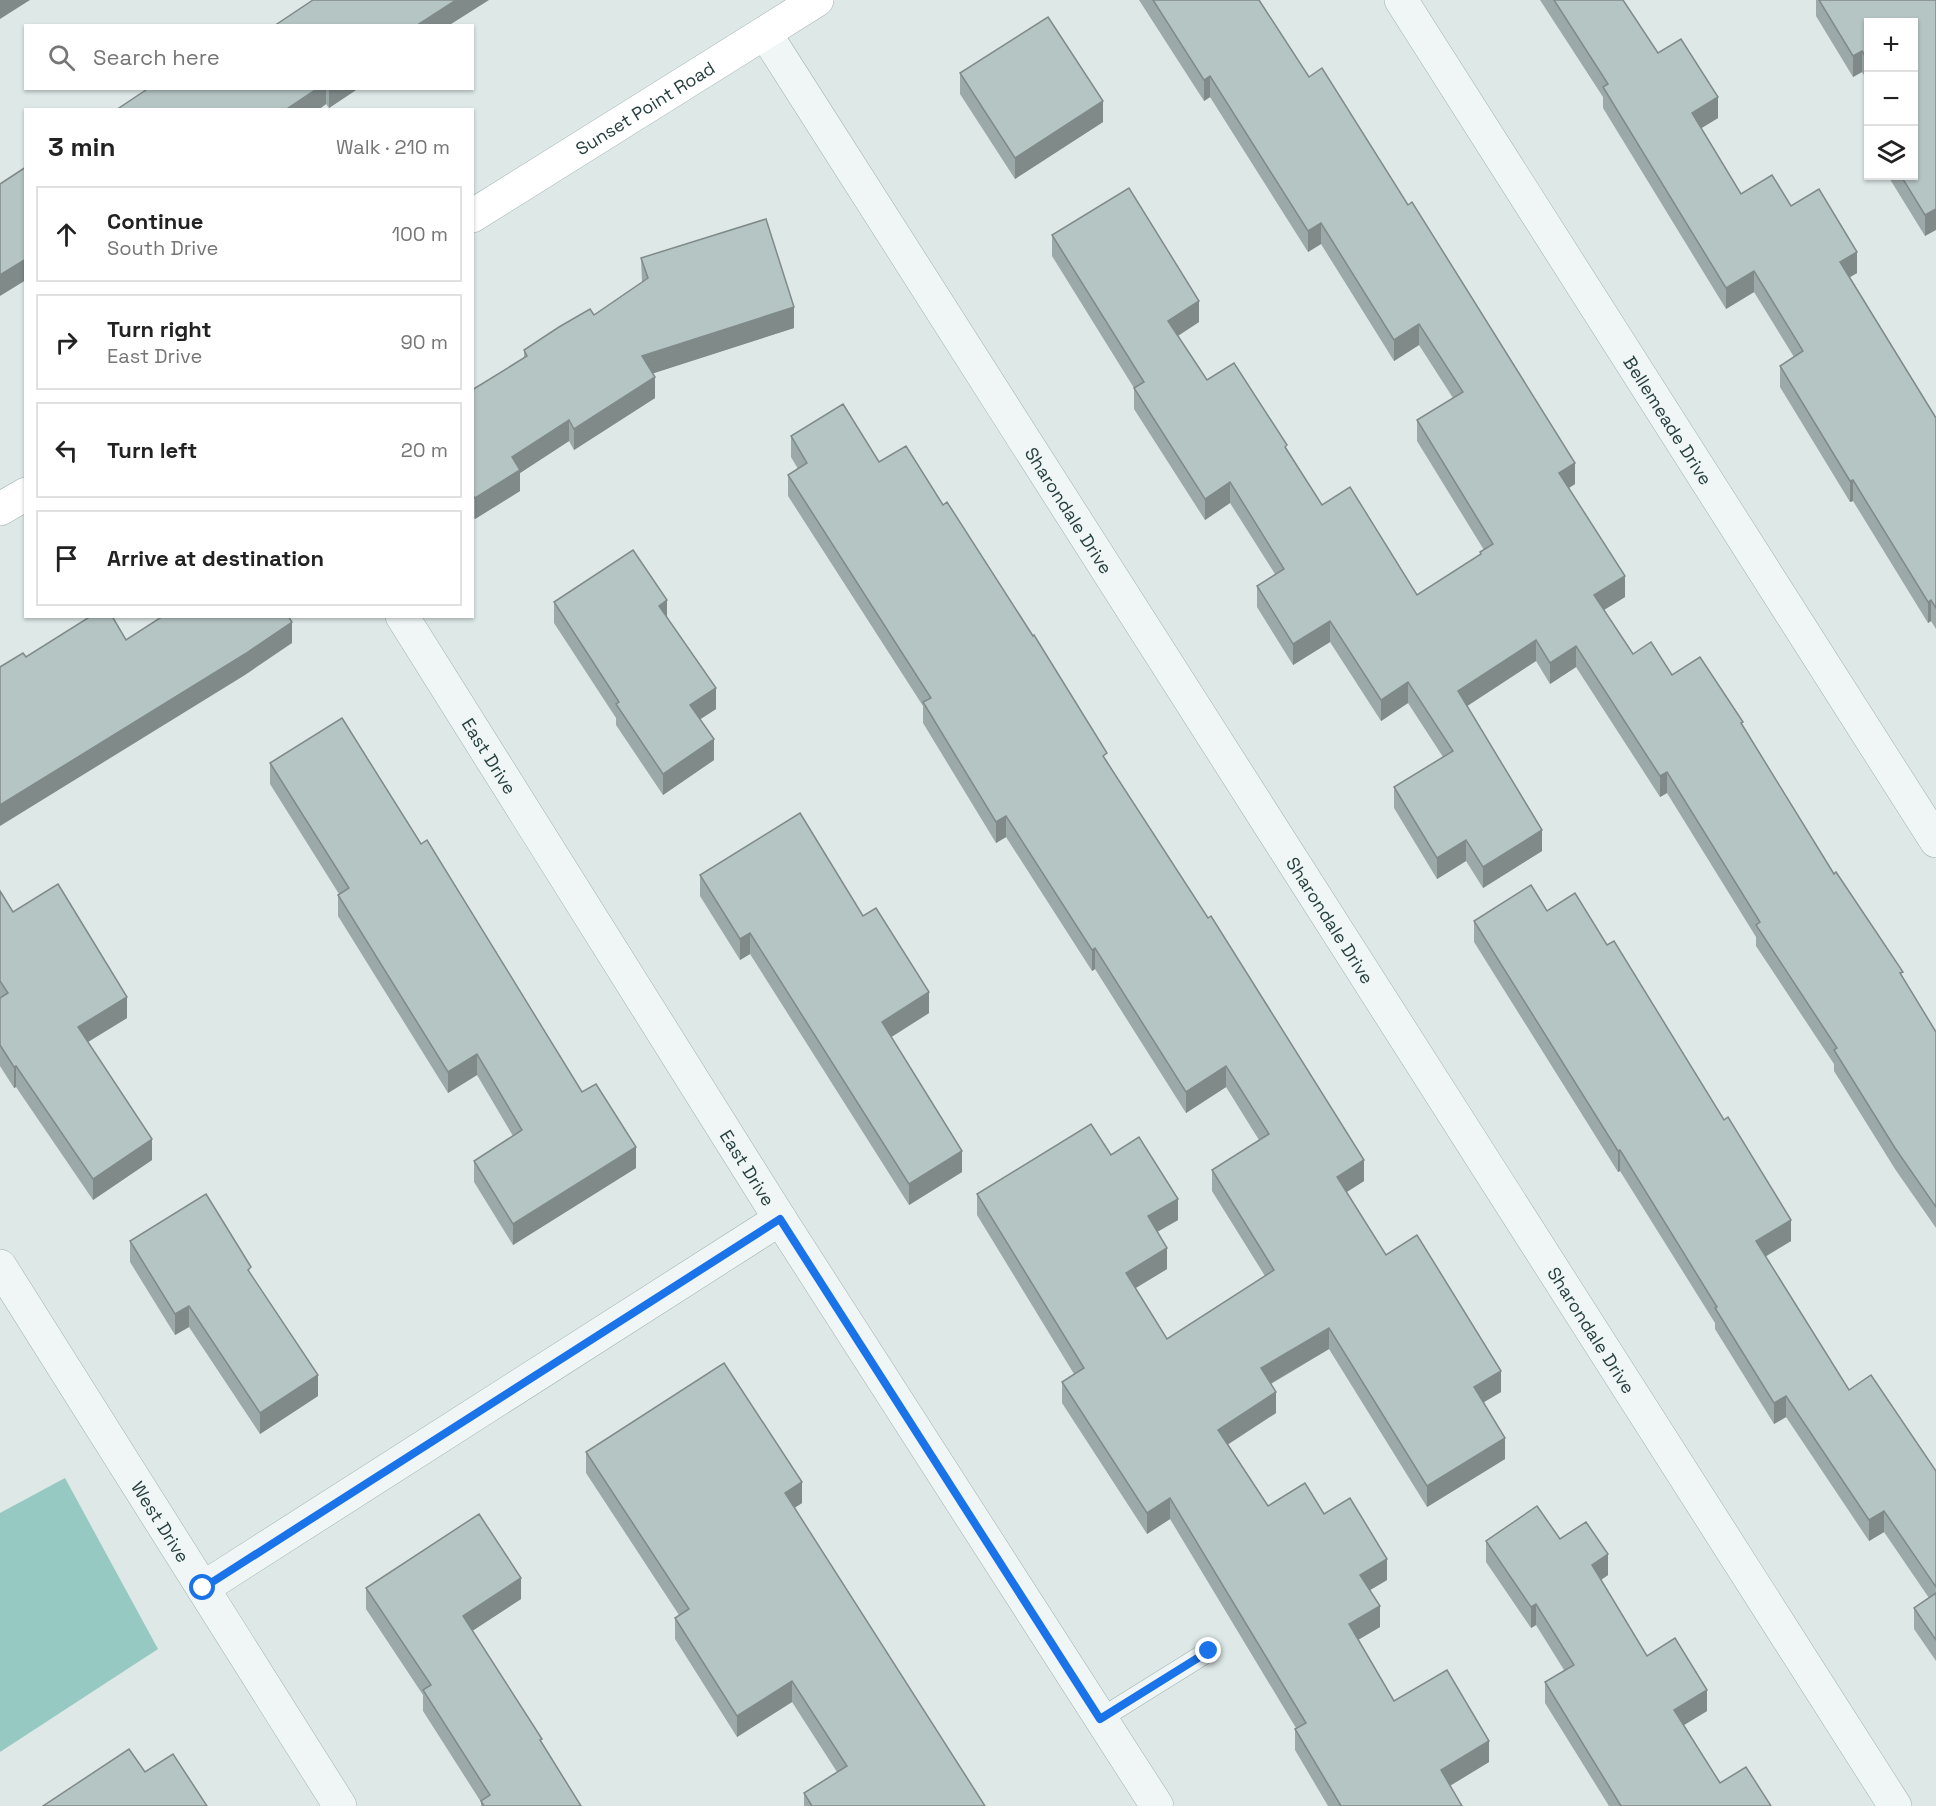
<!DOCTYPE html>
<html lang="en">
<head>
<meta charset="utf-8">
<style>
  body { margin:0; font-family:"Space Grotesk",sans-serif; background:#f6f6f6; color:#222 }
  .controls { position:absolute; right:18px; top:18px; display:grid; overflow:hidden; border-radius:0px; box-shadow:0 2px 4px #0004 }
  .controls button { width:54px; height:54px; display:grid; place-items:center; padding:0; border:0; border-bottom:2px solid #e0e0e0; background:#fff; color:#222; font:30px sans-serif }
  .stop { position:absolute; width:18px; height:18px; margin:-14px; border:4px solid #1a73e8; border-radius:50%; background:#fff }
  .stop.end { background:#1a73e8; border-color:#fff; box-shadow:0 2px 6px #0008 }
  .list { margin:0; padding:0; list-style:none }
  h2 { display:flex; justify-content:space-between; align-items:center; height:78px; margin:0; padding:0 24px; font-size:26px }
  h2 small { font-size:20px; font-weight:400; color:#767676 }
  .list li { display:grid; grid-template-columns:39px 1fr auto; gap:18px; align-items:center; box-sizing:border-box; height:96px; margin:0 12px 12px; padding:0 12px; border:2px solid #e0e0e0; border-radius:0px }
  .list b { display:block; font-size:22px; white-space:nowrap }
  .list p { margin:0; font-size:20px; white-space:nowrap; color:#767676 }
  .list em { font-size:20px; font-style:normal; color:#767676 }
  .icon { flex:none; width:33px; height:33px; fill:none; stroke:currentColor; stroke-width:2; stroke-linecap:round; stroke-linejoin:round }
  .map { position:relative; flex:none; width:1936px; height:1806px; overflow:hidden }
  .search { position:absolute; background:#fff; box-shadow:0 2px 4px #0004; left:24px; top:24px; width:450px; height:66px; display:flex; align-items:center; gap:15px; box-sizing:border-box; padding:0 21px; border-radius:0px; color:#767676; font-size:22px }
  .panel { position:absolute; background:#fff; box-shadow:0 2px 4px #0004; left:24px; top:108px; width:450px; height:510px; border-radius:0px }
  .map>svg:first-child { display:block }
  .water { fill:#97c9c3 }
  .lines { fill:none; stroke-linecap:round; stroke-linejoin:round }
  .service-casing { stroke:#a2b2b1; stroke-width:21 }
  .minor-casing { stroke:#a2b2b1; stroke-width:34 }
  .secondary-casing { stroke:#a2b2b1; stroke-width:34 }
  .service { stroke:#f0f6f6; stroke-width:20 }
  .minor { stroke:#f0f6f6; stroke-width:33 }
  .secondary { stroke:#fff; stroke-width:33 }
  .wall { fill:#9ca9a9 }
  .shaded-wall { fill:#7f8a89 }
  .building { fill:#b5c5c4; stroke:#7f8a89; stroke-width:1.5 }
  .route { stroke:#1a73e8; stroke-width:8 }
  .labels { text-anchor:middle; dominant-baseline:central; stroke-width:4.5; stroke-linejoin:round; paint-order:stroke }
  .street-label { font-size:18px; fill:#263f3f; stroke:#edf5f5 }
</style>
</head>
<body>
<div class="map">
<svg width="1936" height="1806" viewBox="0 0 1936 1806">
  <rect width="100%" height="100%" fill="#dde8e7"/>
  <path class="water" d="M65,1478L158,1649L0,1752V1513Z"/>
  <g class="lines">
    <defs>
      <path id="service" d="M1100,1719L1209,1651"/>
      <g id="minor">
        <path id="s1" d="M1401,0L1936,841"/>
        <path id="s2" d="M765,33L1895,1806"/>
        <path id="s3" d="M402,616L780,1219L1157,1806"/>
        <path id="s4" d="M0,1266L340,1806"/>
        <path d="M203,1588L780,1219"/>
      </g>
      <g id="secondary">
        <path id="s5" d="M472,216L817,0"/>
        <path d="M0,509L26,494"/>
      </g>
    </defs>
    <use href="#service" class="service-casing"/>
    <use href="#minor" class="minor-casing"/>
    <use href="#secondary" class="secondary-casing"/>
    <use href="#service" class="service"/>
    <use href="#minor" class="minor"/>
    <use href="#secondary" class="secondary"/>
  </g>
  <g class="wall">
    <path d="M1139,0H1259L1309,77L1575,484L1569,488L1625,597L1604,610L1633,654L1672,675L1743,726L1834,874L1903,978L1936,1032V1228L1895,1169L1834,1071V1064L1756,946V937L1667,793L1660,797L1576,667L1550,684L1536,661L1467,706L1542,851L1483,888L1466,861L1437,879L1394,808V787L1443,757L1408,703L1381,721L1330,642L1293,665L1257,607V586L1275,574L1230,503L1205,520L1134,409V388L1052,256V235L1199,322L1178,336L1207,380L1287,449L1322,505L1417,595L1480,555V552L1484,550L1417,441V420L1453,398L1419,345L1394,361L1321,244L1308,252L1210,97L1204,101Z"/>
    <path d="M1540,0H1623L1658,53L1718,118L1701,128L1741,194L1791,206L1857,273L1850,277L1936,418V629L1931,621L1928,623L1853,501L1850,502L1780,387V366L1794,357L1754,292L1726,309L1603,108V97Z"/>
    <path d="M1816,0H1936L1925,236L1888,176H1914V22H1869V83L1862,72L1853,77L1816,16Z"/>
    <path d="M960,73L1103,122L1015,179L960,94Z"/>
    <path d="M149,88H359L329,108L326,104L318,110H116Z"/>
    <path d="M641,258L794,328L653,373L655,398L574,450L569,441L520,473V491L475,519L472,516V390L524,358V350L594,315L642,282Z"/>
    <path d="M791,436L879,462L943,505L1107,761L1364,1181L1347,1192L1386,1255L1501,1392L1484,1402L1505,1459L1427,1507L1329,1349L1271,1384L1276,1413L1228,1444L1268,1506L1324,1514L1387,1580L1370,1590L1380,1627L1358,1640L1394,1701L1489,1762L1450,1786L1462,1806H1328L1295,1750V1729L1296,1728L1170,1519L1147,1534L1062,1403V1382L1074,1374L977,1215V1194L1111,1155L1178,1220L1157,1232L1167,1269L1135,1288L1167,1339L1265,1276L1212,1191V1170L1259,1140L1226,1087L1186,1113L1095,969L1092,971L1006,837L996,843L923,723V706L788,496V475L798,469L791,457Z"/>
    <path d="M554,602L667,617L716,709L700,719L714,760L663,795L616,725V718L554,623Z"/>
    <path d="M270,763L421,844L582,1092L636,1168L513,1245L474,1182V1161L513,1136L477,1075L448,1093L338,916V895L339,894L270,784Z"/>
    <path d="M700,875L863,916L929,1013L891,1037L962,1172L909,1205L750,954L740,960L700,896Z"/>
    <path d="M0,891L13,912L127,1018L88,1042L152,1160L93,1200L16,1087L14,1088L0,1066Z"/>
    <path d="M1547,911L1791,1241L1765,1257L1849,1390L1936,1471V1661L1914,1629V1608L1929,1598L1884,1532L1869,1541L1786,1417L1774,1424L1715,1329V1323L1620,1171L1618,1172L1474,942V921Z"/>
    <path d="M130,1241L251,1275L318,1396L260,1434L189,1327L175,1335L130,1262Z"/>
    <path d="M586,1452L802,1503L794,1508L985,1806H804V1793L837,1772L792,1702L737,1737L675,1639V1618L679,1615L586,1473Z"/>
    <path d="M1560,1539L1608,1575L1601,1580L1647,1656L1707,1711L1684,1725L1720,1783L1771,1806H1609L1545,1703V1682L1564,1670L1536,1625L1531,1628L1486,1562V1541Z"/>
    <path d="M366,1588L521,1599L472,1631L581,1806H481V1802L423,1711V1695L366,1609Z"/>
  </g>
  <g class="shaded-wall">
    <path d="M0,0H30L0,19Z"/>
    <path d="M456,0H489L448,26H415Z"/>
    <path d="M1862,51V72L1853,77V56Z"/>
    <path d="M1210,76V97L1204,101V80Z"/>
    <path d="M318,88H326V104L318,110H285Z"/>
    <path d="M329,88H359L329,108Z"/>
    <path d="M1718,97V118L1692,134V113Z"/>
    <path d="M1103,101V122L1015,179V158Z"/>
    <path d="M1936,209V230L1925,236V215Z"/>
    <path d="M1321,223V244L1308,252V231Z"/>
    <path d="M1857,252V273L1840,283V262Z"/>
    <path d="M26,259V280L0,296V275Z"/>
    <path d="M1754,271V292L1726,309V288Z"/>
    <path d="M1199,301V322L1168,342V321Z"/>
    <path d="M794,307V328L642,377V356Z"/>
    <path d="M1419,324V345L1394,361V340Z"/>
    <path d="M655,377V398L574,450V429Z"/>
    <path d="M569,420V441L520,473V491L475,519V498L512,457Z"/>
    <path d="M1575,463V484L1559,494V473Z"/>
    <path d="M1853,480V501L1850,502V481Z"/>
    <path d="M1230,482V503L1205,520V499Z"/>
    <path d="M1625,576V597L1594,616V595Z"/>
    <path d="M667,600V621L659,606Z"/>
    <path d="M1931,600V621L1928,623V602Z"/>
    <path d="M1330,621V642L1293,665V644Z"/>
    <path d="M292,622V643L245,675L0,826V805Z"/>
    <path d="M1536,640V661L1458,712V691Z"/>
    <path d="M1576,646V667L1550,684V663Z"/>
    <path d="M1408,682V703L1381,721V700Z"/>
    <path d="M716,688V709L690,726V705Z"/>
    <path d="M714,739V760L663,795V774Z"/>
    <path d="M1667,772V793L1660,797V776Z"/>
    <path d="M1006,816V837L996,843V822Z"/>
    <path d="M1542,830V851L1483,888V867Z"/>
    <path d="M1466,840V861L1437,879V858Z"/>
    <path d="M750,933V954L740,960V939Z"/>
    <path d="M1095,948V969L1092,971V950Z"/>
    <path d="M929,992V1013L882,1043V1022Z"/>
    <path d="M127,997V1018L78,1048V1027Z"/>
    <path d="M477,1054V1075L448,1093V1072Z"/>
    <path d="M16,1066V1087L14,1088V1067Z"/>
    <path d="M1226,1066V1087L1186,1113V1092Z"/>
    <path d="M152,1139V1160L93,1200V1179Z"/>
    <path d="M636,1147V1168L513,1245V1224Z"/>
    <path d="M1620,1150V1171L1618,1172V1151Z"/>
    <path d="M962,1151V1172L909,1205V1184Z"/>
    <path d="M1364,1160V1181L1337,1198V1177Z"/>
    <path d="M1178,1199V1220L1148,1237V1216Z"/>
    <path d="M1791,1220V1241L1756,1262V1241Z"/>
    <path d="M1167,1248V1269L1126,1294V1273Z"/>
    <path d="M189,1306V1327L175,1335V1314Z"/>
    <path d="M1329,1328V1349L1261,1389V1368Z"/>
    <path d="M1501,1371V1392L1474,1408V1387Z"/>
    <path d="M318,1375V1396L260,1434V1413Z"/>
    <path d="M1276,1392V1413L1218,1451V1430Z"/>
    <path d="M1786,1396V1417L1774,1424V1403Z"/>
    <path d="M1505,1438V1459L1427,1507V1486Z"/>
    <path d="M802,1482V1503L785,1514V1493Z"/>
    <path d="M1170,1498V1519L1147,1534V1513Z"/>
    <path d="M1884,1511V1532L1869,1541V1520Z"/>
    <path d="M1608,1554V1575L1592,1586V1565Z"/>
    <path d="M1387,1559V1580L1360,1596V1575Z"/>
    <path d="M521,1578V1599L463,1637V1616Z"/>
    <path d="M1536,1604V1625L1531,1628V1607Z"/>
    <path d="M1380,1606V1627L1349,1645V1624Z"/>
    <path d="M792,1681V1702L737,1737V1716Z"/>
    <path d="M1707,1690V1711L1674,1731V1710Z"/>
    <path d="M1489,1741V1762L1441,1791V1770Z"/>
  </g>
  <g class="building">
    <path d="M313,0H456L416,26H274Z"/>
    <path d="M1153,0H1259L1309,77L1322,68L1408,205L1412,202L1575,463L1559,473L1625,576L1594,595L1633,654L1651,642L1672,675L1700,657L1743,722L1741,723L1834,874L1836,872L1903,972L1900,973L1936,1032V1207L1895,1148L1834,1050L1837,1048L1756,925L1760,922L1667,772L1660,776L1576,646L1550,663L1536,640L1458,691L1542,830L1483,867L1466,840L1437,858L1394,787L1453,751L1408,682L1381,700L1330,621L1293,644L1257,586L1284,569L1230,482L1205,499L1134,388L1144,382L1052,235L1129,188L1199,301L1168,321L1207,380L1234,363L1287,445L1285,447L1322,505L1350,487L1417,595L1481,554L1480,552L1493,544L1417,420L1463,392L1419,324L1394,340L1321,223L1308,231L1210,76L1204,80Z"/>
    <path d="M1554,0H1623L1658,53L1681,39L1718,97L1692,113L1741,194L1772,175L1791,206L1819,189L1857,252L1840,262L1936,418V608L1931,600L1928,602L1853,480L1850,481L1780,366L1803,351L1754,271L1726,288L1603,87L1608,84Z"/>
    <path d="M1819,0H1936V209L1925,215L1901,176H1914V137L1915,136L1914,134V22H1869V62L1862,51L1853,56Z"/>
    <path d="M1048,17L1103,101L1015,158L960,73Z"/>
    <path d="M149,88H318L285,110H116Z"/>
    <path d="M26,167V259L0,275V184Z"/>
    <path d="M766,219L794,307L642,356L655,377L574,429L569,420L512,457L520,470L475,498L472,495V390L527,356L524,350L559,327L590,309L594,315L648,278L641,258Z"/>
    <path d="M843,404L879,462L906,446L943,505L947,502L1033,636L1034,635L1107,753L1103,756L1208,918L1211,916L1364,1160L1337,1177L1386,1255L1417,1235L1501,1371L1474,1387L1505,1438L1427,1486L1329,1328L1261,1368L1276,1392L1218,1430L1268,1506L1305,1483L1324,1514L1350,1498L1387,1559L1360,1575L1380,1606L1349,1624L1394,1701L1447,1670L1489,1741L1441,1770L1462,1806H1341L1295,1729L1306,1723L1170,1498L1147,1513L1062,1382L1084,1368L977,1194L1091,1124L1111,1155L1139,1137L1178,1199L1148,1216L1167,1248L1126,1273L1167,1339L1274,1270L1212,1170L1269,1134L1226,1066L1186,1092L1095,948L1092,950L1006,816L996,822L923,702L931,698L788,475L807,463L791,436Z"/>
    <path d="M633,550L667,600L659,606L716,688L690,705L714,739L663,774L616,704L619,702L554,602Z"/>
    <path d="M91,616H112L126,640L163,616H288L292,622L245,654L0,805V667L23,653L26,657Z"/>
    <path d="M342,718L421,844L427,840L582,1092L596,1084L636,1147L513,1224L474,1161L522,1130L477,1054L448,1072L338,895L349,888L270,763Z"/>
    <path d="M800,813L863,916L876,908L929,992L882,1022L962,1151L909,1184L750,933L740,939L700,875Z"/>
    <path d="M58,884L127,997L78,1027L152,1139L93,1179L16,1066L14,1067L0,1045V998L8,993L0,981V891L13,912Z"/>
    <path d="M1531,885L1547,911L1575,893L1607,945L1614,941L1724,1120L1728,1117L1791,1220L1756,1241L1849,1390L1871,1375L1936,1471V1587L1884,1511L1869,1520L1786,1396L1774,1403L1715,1308L1717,1307L1620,1150L1618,1151L1474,921Z"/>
    <path d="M206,1194L251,1267L248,1270L318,1375L260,1413L189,1306L175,1314L130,1241Z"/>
    <path d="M724,1363L802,1482L785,1493L985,1806H812L804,1793L847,1766L792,1681L737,1716L675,1618L689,1609L586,1452Z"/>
    <path d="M1537,1506L1560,1539L1586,1522L1608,1554L1592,1565L1647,1656L1675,1638L1707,1690L1674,1710L1720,1783L1746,1767L1771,1806H1621L1545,1682L1574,1665L1536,1604L1531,1607L1486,1541Z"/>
    <path d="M479,1514L521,1578L463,1616L542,1739L540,1740L581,1806H484L481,1801L490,1795L423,1690L431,1685L366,1588Z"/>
    <path d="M1936,1593V1640L1914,1608Z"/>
    <path d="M129,1749L145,1772L173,1754L207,1806H43Z"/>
  </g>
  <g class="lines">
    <path class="route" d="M203,1588L780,1219L1100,1719L1209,1651"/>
  </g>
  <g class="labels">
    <g class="street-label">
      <text stroke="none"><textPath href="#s5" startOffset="204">Sunset Point Road</textPath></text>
      <text stroke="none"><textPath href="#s1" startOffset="498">Bellemeade Drive</textPath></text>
      <text stroke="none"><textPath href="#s2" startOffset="566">Sharondale Drive</textPath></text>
      <text stroke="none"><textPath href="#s3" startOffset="165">East Drive</textPath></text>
      <text stroke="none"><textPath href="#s2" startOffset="1052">Sharondale Drive</textPath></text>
      <text stroke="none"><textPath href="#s3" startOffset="651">East Drive</textPath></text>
      <text stroke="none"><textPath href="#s2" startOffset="1538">Sharondale Drive</textPath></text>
      <text stroke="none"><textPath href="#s4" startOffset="302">West Drive</textPath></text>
    </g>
  </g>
</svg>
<div class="controls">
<button>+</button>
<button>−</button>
<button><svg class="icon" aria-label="layers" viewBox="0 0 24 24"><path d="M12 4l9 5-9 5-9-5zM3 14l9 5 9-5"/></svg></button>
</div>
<div class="stop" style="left:203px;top:1588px"></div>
<div class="stop end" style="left:1209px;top:1651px"></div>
<div class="search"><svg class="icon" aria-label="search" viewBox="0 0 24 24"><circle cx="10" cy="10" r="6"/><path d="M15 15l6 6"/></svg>Search here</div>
<section class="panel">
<h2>3 min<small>Walk · 210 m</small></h2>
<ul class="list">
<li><svg class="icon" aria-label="ahead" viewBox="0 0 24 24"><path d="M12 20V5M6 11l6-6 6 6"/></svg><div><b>Continue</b><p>South Drive</p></div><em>100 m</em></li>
<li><svg class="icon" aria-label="right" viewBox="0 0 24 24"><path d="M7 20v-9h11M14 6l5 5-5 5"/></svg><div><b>Turn right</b><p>East Drive</p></div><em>90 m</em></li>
<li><svg class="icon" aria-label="left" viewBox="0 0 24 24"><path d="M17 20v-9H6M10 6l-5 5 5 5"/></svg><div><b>Turn left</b></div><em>20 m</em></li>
<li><svg class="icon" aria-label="arrive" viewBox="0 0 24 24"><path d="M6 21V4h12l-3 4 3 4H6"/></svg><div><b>Arrive at destination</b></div></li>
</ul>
</section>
</div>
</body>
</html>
